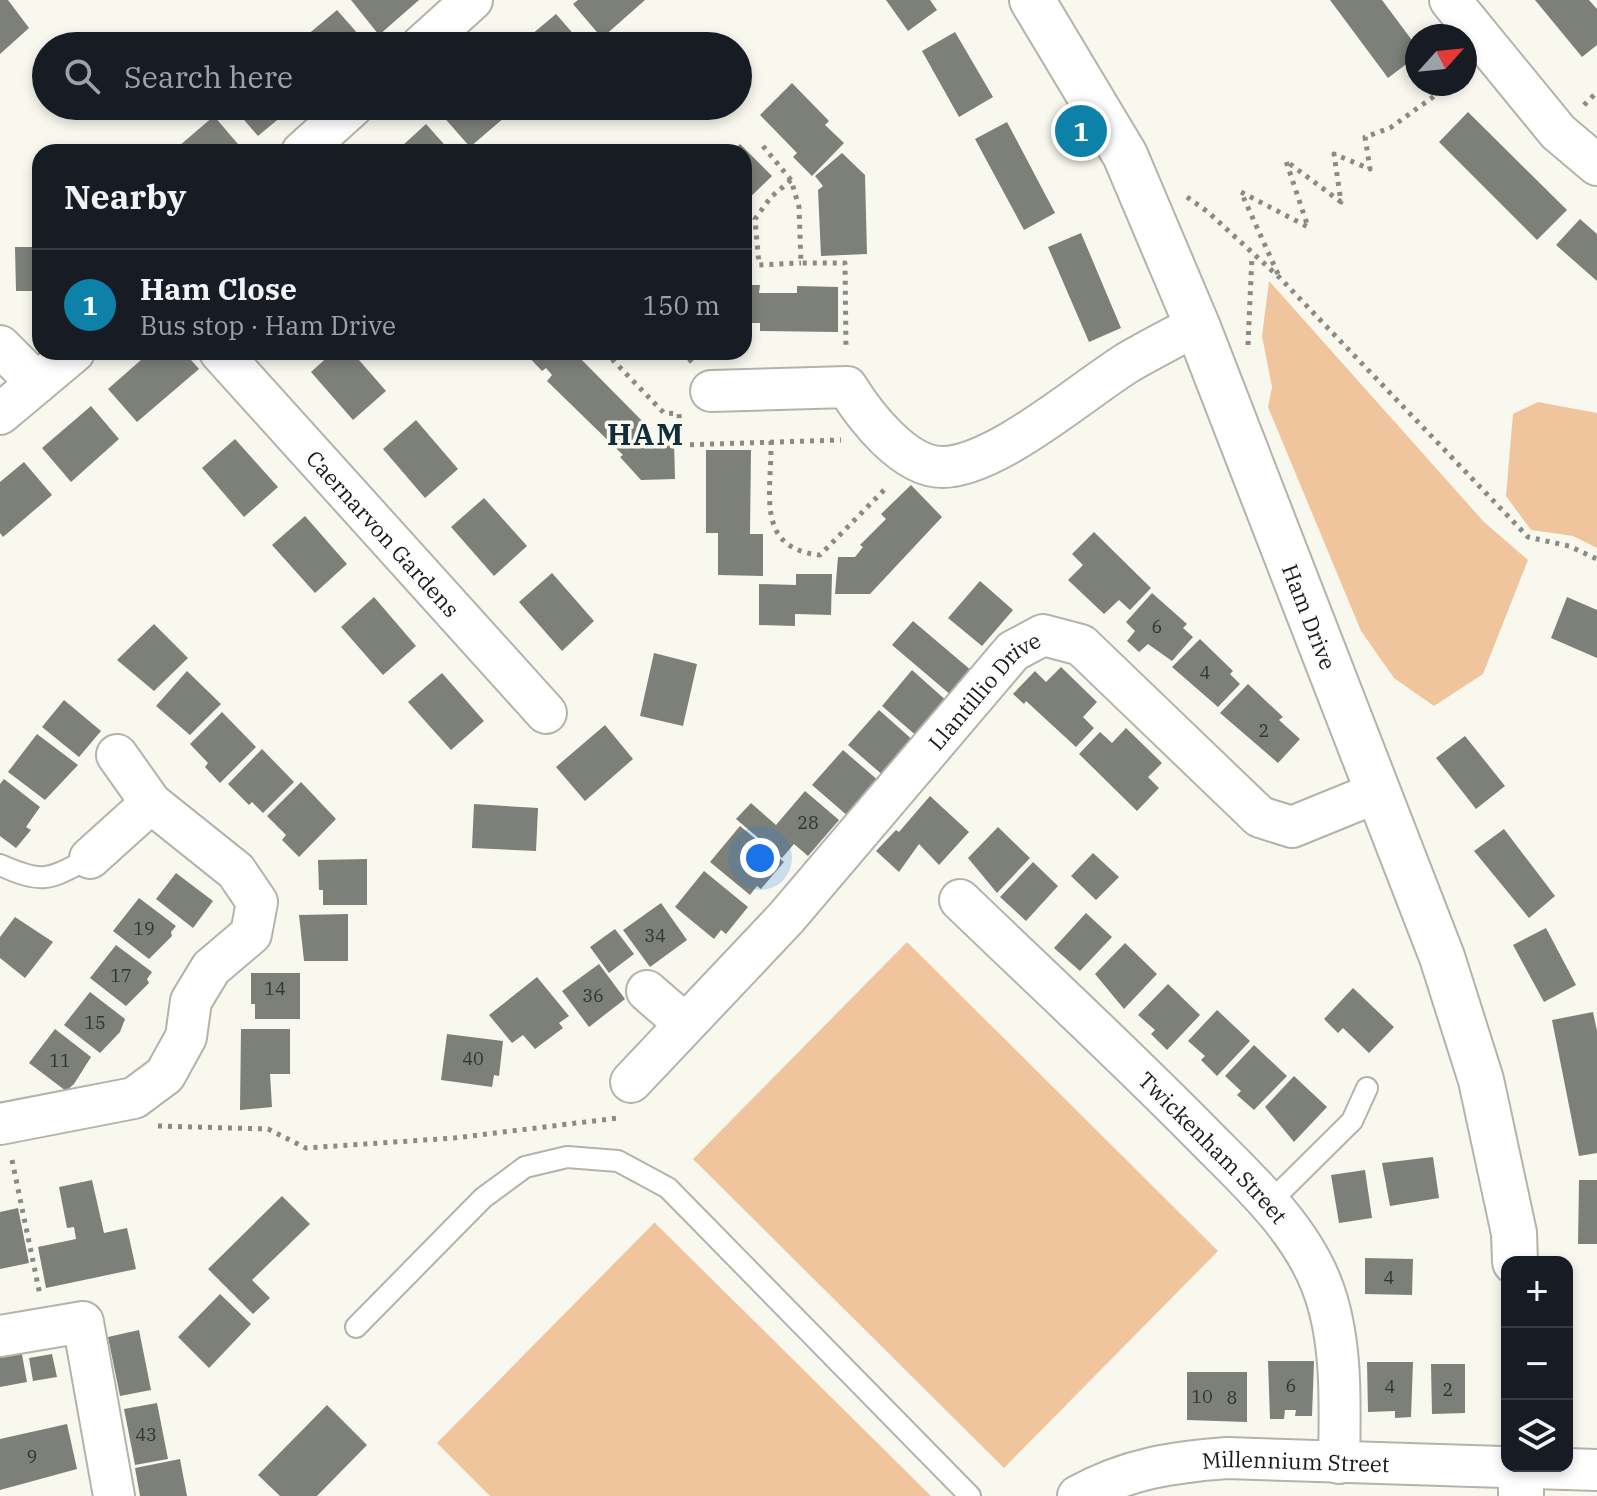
<!DOCTYPE html>
<html lang="en">
<head>
<meta charset="utf-8">
<style>
  body { margin:0; font-family:"IBM Plex Serif",serif; background:#242831; color:#f1f3f6 }
  .controls { position:absolute; right:24px; bottom:24px; display:grid; overflow:hidden; border-radius:16px; box-shadow:0 4px 12px #0003 }
  .controls button { width:72px; height:72px; display:grid; place-items:center; padding:0; border:0; border-bottom:2px solid #363941; background:#171b24; color:#f1f3f6; font:40px sans-serif }
  .compass { position:absolute; left:1405px; top:24px; width:72px; height:72px; border-radius:50%; background:#171b24; box-shadow:0 4px 12px #0003; rotate:63deg }
  .you { position:absolute; left:760px; top:858px; width:28px; height:28px; margin:-20px; border:6px solid #fff; border-radius:50%; background:#1a73e8; box-shadow:0 0 0 12px #1a73e833 }
  .badge { display:grid; place-items:center; width:52px; height:52px; border-radius:50%; background:#0d81a8; color:#fff; font-size:26px; font-weight:700 }
  .pin { position:absolute; translate:-50% -50%; border:4px solid #fff; box-shadow:0 2px 8px #0006 }
  .list { margin:0; padding:0; list-style:none }
  h2 { display:flex; justify-content:space-between; align-items:center; height:104px; margin:0; padding:0 32px; font-size:34px }
  h2 small { font-size:26px; font-weight:400; color:#9ea1a6 }
  .list li { display:grid; grid-template-columns:52px 1fr auto; gap:24px; align-items:center; box-sizing:border-box; height:112px; padding:0 32px; border-top:2px solid #363941 }
  .list b { display:block; font-size:30px; white-space:nowrap }
  .list p { margin:0; font-size:26px; white-space:nowrap; color:#9ea1a6 }
  .list em { font-size:26px; font-style:normal; color:#9ea1a6 }
  .icon { flex:none; width:44px; height:44px; fill:none; stroke:currentColor; stroke-width:2; stroke-linecap:round; stroke-linejoin:round }
  .map { position:relative; flex:none; width:1597px; height:1496px; overflow:hidden }
  .search { position:absolute; background:#171b24; box-shadow:0 4px 12px #0003; left:32px; top:32px; width:720px; height:88px; display:flex; align-items:center; gap:20px; box-sizing:border-box; padding:0 28px; border-radius:44px; color:#9ea1a6; font-size:30px }
  .panel { position:absolute; background:#171b24; box-shadow:0 4px 12px #0003; left:32px; top:144px; width:720px; height:216px; border-radius:24px }
  .map>svg:first-child { display:block }
  .green { fill:#f0c49d }
  .building { fill:#7c8079 }
  .lines { fill:none; stroke-linecap:round; stroke-linejoin:round }
  .service-casing { stroke:#b2b3ab; stroke-width:24 }
  .minor-casing { stroke:#b2b3ab; stroke-width:44 }
  .tertiary-casing { stroke:#b2b3ab; stroke-width:48 }
  .path { stroke:#8b8b85; stroke-width:5; stroke-dasharray:4 6; stroke-linecap:butt }
  .service { stroke:#fff; stroke-width:20 }
  .minor { stroke:#fff; stroke-width:40 }
  .tertiary { stroke:#fff; stroke-width:44 }
  .labels { text-anchor:middle; dominant-baseline:central; stroke-width:7; stroke-linejoin:round; paint-order:stroke }
  .number-label { font-size:18px; fill:#323430 }
  .street-label { font-size:22px; fill:#1a1a17; stroke:#f8f8ef }
  .district-label { font-size:30px; font-weight:bold; letter-spacing:2px; fill:#112d39; stroke:#f8f8ef }
</style>
</head>
<body>
<div class="map">
<svg width="1597" height="1496" viewBox="0 0 1597 1496">
  <rect width="100%" height="100%" fill="#f8f8ef"/>
  <g class="green">
    <path d="M1269,281L1484,522L1528,560L1483,674L1434,706L1394,678L1361,631L1268,407L1272,387L1262,336Z"/>
    <path d="M1538,402L1597,413V548L1573,536L1531,530L1506,496L1513,414Z"/>
    <path d="M907,942L1218,1251L1004,1468L693,1159Z"/>
    <path d="M655,1222V1223L931,1496H490L437,1443Z"/>
  </g>
  <g class="building">
    <path d="M0,0H8L29,28L0,54Z"/>
    <path d="M351,0H419L379,35Z"/>
    <path d="M578,0H645L602,38L573,4Z"/>
    <path d="M886,0H930L937,10L908,31Z"/>
    <path d="M1330,0H1382L1417,47V56L1388,78Z"/>
    <path d="M1535,0H1589L1597,9V45L1582,57Z"/>
    <path d="M337,10L366,43L295,46L312,31Z"/>
    <path d="M556,14L584,46H518L531,35Z"/>
    <path d="M955,32L993,97L959,117L922,51Z"/>
    <path d="M792,83L829,121L825,125L844,143L812,176L793,157L797,153L760,115Z"/>
    <path d="M232,106H294L258,136Z"/>
    <path d="M450,106H518L470,147L441,114Z"/>
    <path d="M1468,112L1567,210L1537,240L1439,142Z"/>
    <path d="M214,116L243,150L240,152H172Z"/>
    <path d="M1007,122L1055,213L1024,230L975,139Z"/>
    <path d="M426,124L451,152H394L402,146Z"/>
    <path d="M740,144L772,176L744,203V152H732Z"/>
    <path d="M842,153L865,175L867,254L821,256L818,190L823,186L815,176Z"/>
    <path d="M1580,219L1597,234V281L1556,245Z"/>
    <path d="M1081,233L1121,328L1089,342L1048,247Z"/>
    <path d="M15,247H40V291H16Z"/>
    <path d="M744,285H760L759,293H797V286L838,287V332L760,331V323H744Z"/>
    <path d="M150,352H161L164,356L168,352H184L199,369L137,422L108,389Z"/>
    <path d="M333,352H352L386,391L353,420L311,372Z"/>
    <path d="M524,352H563L569,358L575,353L650,429L647,432L655,441H674L675,479L641,480L620,457L623,455L547,381L552,375L546,368L542,371Z"/>
    <path d="M91,406L119,439L71,482L42,448Z"/>
    <path d="M416,420L458,469L425,498L383,449Z"/>
    <path d="M235,439L278,487L244,517L202,468Z"/>
    <path d="M706,450H751L750,534H763V576L718,575V533H706Z"/>
    <path d="M24,462L52,495L3,537L0,533V482Z"/>
    <path d="M911,485L942,517L870,594H835L838,557H855L863,547L860,545L886,519L881,514Z"/>
    <path d="M484,498L527,546L494,576L451,527Z"/>
    <path d="M305,516L347,564L315,593L272,545Z"/>
    <path d="M1094,532L1151,588L1130,610L1119,600L1104,614L1068,580L1083,565L1072,554Z"/>
    <path d="M552,573L594,621L562,651L519,602Z"/>
    <path d="M796,574H832L831,615L795,614V626L759,625V584L796,585Z"/>
    <path d="M980,581L1013,610L982,646L948,618Z"/>
    <path d="M1152,593L1187,624L1183,628L1193,637L1172,661L1148,644L1139,652L1127,641L1135,631L1126,622Z"/>
    <path d="M374,597L416,646L383,675L341,627Z"/>
    <path d="M1567,597L1597,610V658L1551,638Z"/>
    <path d="M913,621L979,677L958,701L892,645Z"/>
    <path d="M154,624L188,658L154,691L117,660Z"/>
    <path d="M1200,639L1233,671L1230,674L1240,684L1218,707L1172,667Z"/>
    <path d="M654,653L697,664L683,726L640,716Z"/>
    <path d="M1061,667L1097,702L1083,717L1094,728L1076,747L1026,701L1024,704L1013,694L1035,671L1046,682Z"/>
    <path d="M912,670L949,703L919,738L882,706Z"/>
    <path d="M187,671L221,704L190,735L156,706Z"/>
    <path d="M442,673L484,721L451,750L408,702Z"/>
    <path d="M1248,684L1283,717L1279,720L1300,739L1278,763L1220,713Z"/>
    <path d="M64,700L101,731L79,757L42,727Z"/>
    <path d="M879,710L915,742L885,777L848,745Z"/>
    <path d="M222,712L256,747L220,783L205,767L208,763L190,744Z"/>
    <path d="M605,725L633,759L585,801L556,767Z"/>
    <path d="M1126,728L1162,763L1148,777L1159,788L1137,811L1079,754L1100,732L1112,743Z"/>
    <path d="M37,734L78,765L45,800L8,772Z"/>
    <path d="M1465,736L1505,786L1476,809L1436,758Z"/>
    <path d="M262,749L294,782L263,813L252,802L249,805L228,784Z"/>
    <path d="M843,750L880,782L849,817L812,785Z"/>
    <path d="M4,779L40,807L26,827L31,830L16,848L0,836V784Z"/>
    <path d="M301,782L336,819L299,857L282,840L286,835L267,816Z"/>
    <path d="M805,791L839,820L808,856L794,844L782,858L736,819L751,803L776,825Z"/>
    <path d="M930,796L969,832L939,865L919,844L899,872L876,851L896,830L899,832Z"/>
    <path d="M474,804L538,808L536,851L472,848Z"/>
    <path d="M740,826L784,862L761,889L757,886L750,895L710,862Z"/>
    <path d="M998,827L1030,858L997,893L968,858Z"/>
    <path d="M1504,829L1555,896L1529,918L1474,851Z"/>
    <path d="M1093,853L1119,877L1096,900L1071,876Z"/>
    <path d="M367,859V905H323V890H319L318,860Z"/>
    <path d="M1033,862L1058,886L1026,921L1000,897Z"/>
    <path d="M704,871L748,907L726,934L721,930L714,939L675,907Z"/>
    <path d="M176,873L213,901L193,928L156,899Z"/>
    <path d="M139,898L176,926L171,932L172,936L149,959L113,931Z"/>
    <path d="M661,903L687,940L650,967L623,930Z"/>
    <path d="M1086,913L1112,937L1080,971L1054,948Z"/>
    <path d="M348,914V961H304L299,915Z"/>
    <path d="M15,917L53,942L25,978L0,958V937Z"/>
    <path d="M1546,928L1576,985L1544,1002L1513,945Z"/>
    <path d="M615,929L634,954L609,973L590,947Z"/>
    <path d="M1125,943L1157,974L1124,1009L1095,974Z"/>
    <path d="M116,945L152,972L147,979L149,983L126,1006L90,978Z"/>
    <path d="M599,964L625,999L589,1027L562,991Z"/>
    <path d="M251,973H300V1019H255V1004H251Z"/>
    <path d="M537,977L569,1016L559,1023L563,1028L535,1049L523,1035L512,1043L489,1015Z"/>
    <path d="M1168,984L1200,1015L1167,1050L1151,1034L1155,1030L1138,1015Z"/>
    <path d="M1353,988L1394,1027L1369,1053L1343,1028L1338,1033L1324,1019Z"/>
    <path d="M90,992L125,1019L120,1032L100,1053L64,1025Z"/>
    <path d="M1217,1010L1250,1041L1217,1076L1201,1060L1205,1056L1188,1041Z"/>
    <path d="M1593,1012L1597,1031V1153L1579,1156L1552,1020Z"/>
    <path d="M55,1029L91,1057L74,1084L66,1091L29,1063Z"/>
    <path d="M241,1029H290V1074H270L272,1107L240,1110Z"/>
    <path d="M447,1034L503,1041L499,1076L494,1075L492,1087L441,1080Z"/>
    <path d="M1254,1045L1287,1076L1254,1110L1237,1095L1241,1091L1225,1076Z"/>
    <path d="M1294,1076L1327,1107L1294,1142L1265,1107Z"/>
    <path d="M1433,1157L1439,1198L1390,1206L1382,1163Z"/>
    <path d="M1365,1170L1372,1218L1339,1223L1331,1175Z"/>
    <path d="M92,1180L104,1233L127,1228L136,1269L46,1288L38,1247L76,1239L74,1227L67,1228L59,1187Z"/>
    <path d="M1579,1180H1597V1244H1578Z"/>
    <path d="M282,1196L310,1224L252,1280L270,1298L253,1314L208,1269Z"/>
    <path d="M18,1208L29,1263L0,1269V1212Z"/>
    <path d="M1365,1258L1413,1259L1412,1295L1365,1294Z"/>
    <path d="M220,1294L251,1324L209,1368L178,1337Z"/>
    <path d="M139,1330L151,1390L120,1396L108,1337Z"/>
    <path d="M21,1349L27,1382L0,1387V1353Z"/>
    <path d="M52,1354L57,1377L33,1381L29,1358Z"/>
    <path d="M1268,1361H1314L1312,1416H1295L1296,1410H1285L1284,1419H1270Z"/>
    <path d="M1367,1362H1413L1411,1417L1395,1418V1411L1368,1412Z"/>
    <path d="M1431,1364H1465V1413L1432,1414Z"/>
    <path d="M1187,1372H1247V1422L1187,1420Z"/>
    <path d="M157,1403L168,1459L135,1465L124,1409Z"/>
    <path d="M327,1405L367,1445L317,1496H280L258,1475Z"/>
    <path d="M67,1424L77,1469L0,1490V1439Z"/>
    <path d="M180,1459L187,1496H140L135,1468Z"/>
  </g>
  <g class="lines">
    <defs>
      <g id="service">
        <path d="M0,865C45,885 49,879 90,858"/>
        <path d="M1269,1203L1352,1121L1367,1088"/>
        <path d="M356,1327L483,1198L525,1167L567,1157L618,1161L668,1188L970,1496"/>
      </g>
      <g id="minor">
        <path d="M1450,0L1558,132L1597,165"/>
        <path d="M421,46L472,0"/>
        <path d="M302,152L353,106"/>
        <path d="M0,346L37,383"/>
        <path id="s1" d="M220,352L546,713"/>
        <path d="M711,391L847,387C865,416 904,467 942,467C995,467 1081,392 1127,363C1149,350 1173,338 1197,325"/>
        <path d="M0,414L74,352"/>
        <path d="M117,755L151,803"/>
        <path id="s2" d="M960,900C1040,977 1122,1053 1200,1132C1244,1177 1297,1223 1321,1283C1343,1338 1340,1404 1339,1463"/>
        <path d="M647,991L685,1024"/>
        <path id="s3" d="M631,1082L786,918L1013,651L1043,635L1081,645L1260,817L1292,827L1378,792"/>
        <path d="M0,1124L134,1098L165,1075L186,1037L191,1001L211,968L251,934L257,902L236,871L151,803L90,858"/>
        <path d="M0,1336L83,1322L114,1496"/>
        <path id="s4" d="M1078,1496C1126,1469 1173,1462 1227,1458L1597,1470"/>
      </g>
      <g id="tertiary">
        <path id="s5" d="M1032,0L1125,155L1197,325L1442,957L1481,1080L1514,1233L1515,1262"/>
        <path d="M1521,1466V1496"/>
      </g>
    </defs>
    <use href="#service" class="service-casing"/>
    <use href="#minor" class="minor-casing"/>
    <use href="#tertiary" class="tertiary-casing"/>
    <g class="path">
      <path d="M1584,105L1597,92"/>
      <path d="M763,146L791,180L799,207L801,263H845L846,350"/>
      <path d="M791,180L771,197L755,219L759,265L801,263"/>
      <path d="M1187,197L1208,212L1280,278L1528,537L1569,546L1597,559"/>
      <path d="M1278,274L1241,192L1308,227L1286,161L1341,202L1334,154L1370,169L1365,137L1390,128L1451,84"/>
      <path d="M1248,345L1252,255"/>
      <path d="M605,352L664,413L679,414L681,445L841,440"/>
      <path d="M682,352L693,363"/>
      <path d="M771,441C772,493 754,548 820,555L888,486"/>
      <path d="M158,1126L268,1129L306,1148L454,1138L618,1118"/>
      <path d="M12,1160L40,1295"/>
    </g>
    <use href="#service" class="service"/>
    <use href="#minor" class="minor"/>
    <use href="#tertiary" class="tertiary"/>
  </g>
  <g class="labels">
    <g class="number-label">
      <text x="1157" y="626">6</text>
      <text x="1205" y="672">4</text>
      <text x="1264" y="730">2</text>
      <text x="808" y="822">28</text>
      <text x="144" y="928">19</text>
      <text x="655" y="935">34</text>
      <text x="121" y="975">17</text>
      <text x="275" y="988">14</text>
      <text x="593" y="995">36</text>
      <text x="95" y="1022">15</text>
      <text x="473" y="1058">40</text>
      <text x="60" y="1060">11</text>
      <text x="1389" y="1277">4</text>
      <text x="1291" y="1385">6</text>
      <text x="1390" y="1386">4</text>
      <text x="1448" y="1389">2</text>
      <text x="1202" y="1396">10</text>
      <text x="1232" y="1397">8</text>
      <text x="146" y="1434">43</text>
      <text x="32" y="1456">9</text>
    </g>
    <g class="street-label">
      <text stroke="none"><textPath href="#s1" startOffset="244">Caernarvon Gardens</textPath></text>
      <text stroke="none"><textPath href="#s5" startOffset="678">Ham Drive</textPath></text>
      <text stroke="none"><textPath href="#s3" startOffset="528">Llantillio Drive</textPath></text>
      <text stroke="none"><textPath href="#s2" startOffset="354">Twickenham Street</textPath></text>
      <text stroke="none"><textPath href="#s4" startOffset="224">Millennium Street</textPath></text>
    </g>
    <g class="district-label">
      <text x="646" y="433">HAM</text>
    </g>
  </g>
</svg>
<div class="controls">
<button>+</button>
<button>−</button>
<button><svg class="icon" aria-label="layers" viewBox="0 0 24 24"><path d="M12 4l9 5-9 5-9-5zM3 14l9 5 9-5"/></svg></button>
</div>
<svg class="compass" viewBox="-18 -18 36 36"><path d="M0-13l5 13h-10z" fill="#e53935"/><path d="M0 13l5-13h-10z" fill="#9ea1a6"/></svg>
<div class="you"></div>
<div class="pin badge" style="left:1081px;top:131px">1</div>
<div class="search"><svg class="icon" aria-label="search" viewBox="0 0 24 24"><circle cx="10" cy="10" r="6"/><path d="M15 15l6 6"/></svg>Search here</div>
<section class="panel">
<h2>Nearby<small></small></h2>
<ul class="list">
<li><span class="badge">1</span><div><b>Ham Close</b><p>Bus stop · Ham Drive</p></div><em>150 m</em></li>
</ul>
</section>
</div>
</body>
</html>
